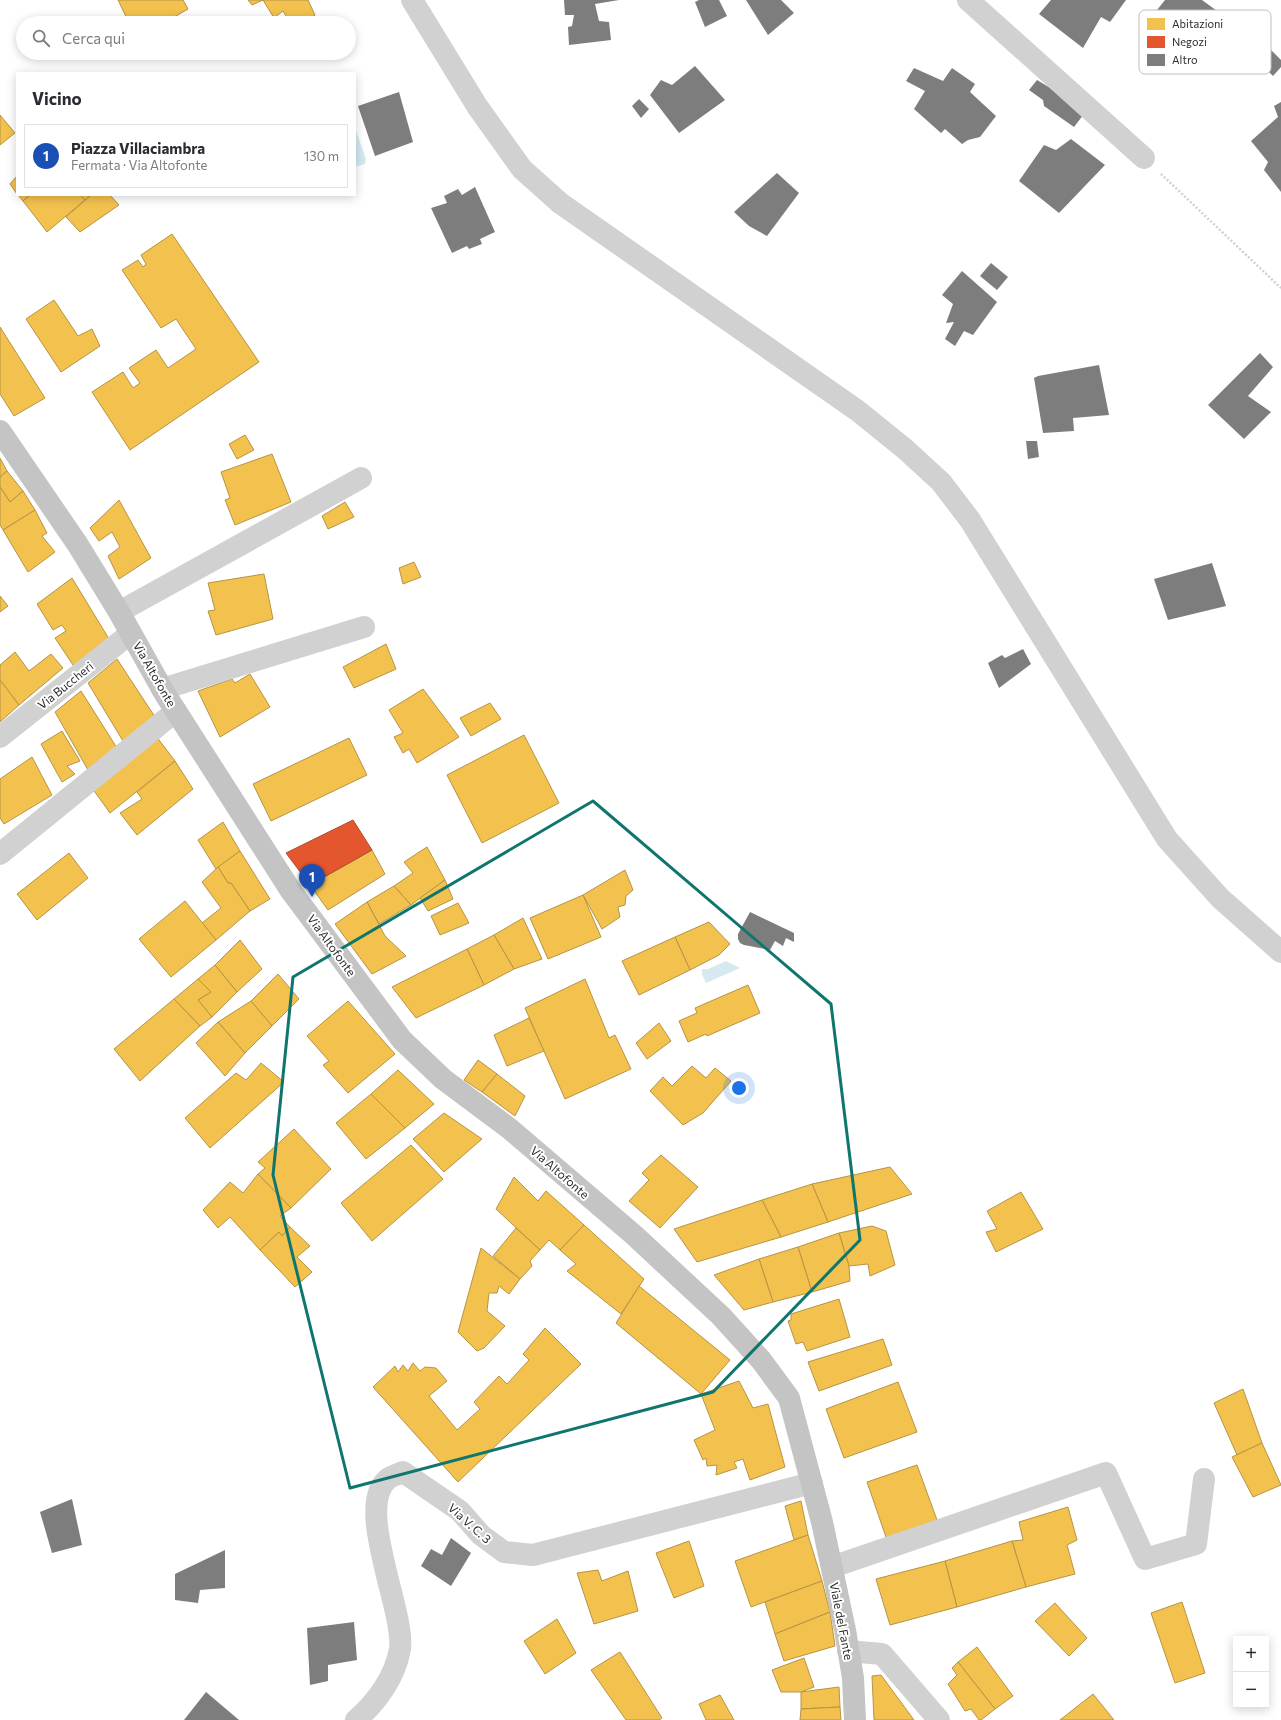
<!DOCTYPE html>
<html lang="it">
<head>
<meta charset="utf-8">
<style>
  body { margin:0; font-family:Commissioner,sans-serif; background:#f7f7f7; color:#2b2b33 }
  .controls { position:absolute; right:12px; bottom:12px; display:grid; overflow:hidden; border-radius:0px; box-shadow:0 2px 10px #0003 }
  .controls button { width:36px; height:36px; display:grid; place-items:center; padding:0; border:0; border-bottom:1px solid #e1e1e2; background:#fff; color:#2b2b33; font:20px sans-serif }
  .you { position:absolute; left:739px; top:1088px; width:14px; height:14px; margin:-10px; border:3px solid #fff; border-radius:50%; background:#1a73e8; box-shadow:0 0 0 6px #1a73e833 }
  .badge { display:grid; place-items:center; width:26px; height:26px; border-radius:50%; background:#767676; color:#fff; font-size:13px; font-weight:700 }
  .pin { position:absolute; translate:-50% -33px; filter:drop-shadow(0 1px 2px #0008) }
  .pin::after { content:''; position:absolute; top:21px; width:14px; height:12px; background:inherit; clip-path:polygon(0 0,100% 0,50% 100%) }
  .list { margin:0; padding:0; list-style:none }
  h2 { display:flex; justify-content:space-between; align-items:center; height:52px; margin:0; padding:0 16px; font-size:17px }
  h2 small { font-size:13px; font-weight:400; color:#7c7c81 }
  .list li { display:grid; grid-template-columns:26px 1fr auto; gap:12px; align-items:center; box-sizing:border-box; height:64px; margin:0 8px 8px; padding:0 8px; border:1px solid #e1e1e2; border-radius:0px }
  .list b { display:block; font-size:15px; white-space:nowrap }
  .list p { margin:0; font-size:13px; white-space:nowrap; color:#7c7c81 }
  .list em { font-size:13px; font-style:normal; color:#7c7c81 }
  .icon { flex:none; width:22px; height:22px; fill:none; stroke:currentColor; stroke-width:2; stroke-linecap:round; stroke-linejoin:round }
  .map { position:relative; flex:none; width:1281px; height:1720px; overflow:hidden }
  .search { position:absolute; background:#fff; box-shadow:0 2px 10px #0003; left:16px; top:16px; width:340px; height:44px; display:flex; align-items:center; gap:10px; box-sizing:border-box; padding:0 14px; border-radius:22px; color:#7c7c81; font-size:15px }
  .panel { position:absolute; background:#fff; box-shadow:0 2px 10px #0003; left:16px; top:72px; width:340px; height:124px; border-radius:0px }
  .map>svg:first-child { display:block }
  .water { fill:#d6e9f1 }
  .homes { fill:#f2c14e; stroke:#b79444 }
  .shops { fill:#e4572e; stroke:#ad4a2d }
  .building { fill:#7d7d7d }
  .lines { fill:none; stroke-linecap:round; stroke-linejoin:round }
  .path { stroke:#d1d1d1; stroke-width:2.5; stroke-dasharray:2 2; stroke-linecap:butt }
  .minor { stroke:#d1d1d1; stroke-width:22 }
  .major { stroke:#c4c4c4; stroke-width:22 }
  .marked { fill:none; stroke:#0f766e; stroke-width:3; stroke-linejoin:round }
  .labels { text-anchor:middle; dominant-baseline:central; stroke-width:4; stroke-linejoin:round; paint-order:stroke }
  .street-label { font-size:12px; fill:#2c2c2c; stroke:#fff }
  .key { fill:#fff; stroke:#c0c0c0; stroke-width:1 }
  .key-label { font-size:11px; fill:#2c2c2c }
</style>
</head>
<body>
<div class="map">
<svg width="1281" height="1720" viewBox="0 0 1281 1720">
  <rect width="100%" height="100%" fill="#fff"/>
  <g class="water">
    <path d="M355,128L366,159L365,164L355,167Z"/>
    <path d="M726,961L740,968L706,983L702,974V969H708Z"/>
  </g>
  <g class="homes">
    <path d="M118,0H183L188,9L164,23H129Z"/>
    <path d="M248,0H263L252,5Z"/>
    <path d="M263,0H308L315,15L303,23H290L283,11L274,18Z"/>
    <path d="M0,115L15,133L0,145Z"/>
    <path d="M17,176V194L10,184Z"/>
    <path d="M18,195H30L23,201Z"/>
    <path d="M30,195H80L85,200L47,232L23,201Z"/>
    <path d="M80,195H91L85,200Z"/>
    <path d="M91,195H110L119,205L80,232L66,217Z"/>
    <path d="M172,234L259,362L130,450L92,392L123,372L133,388L140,383L129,368L156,350L168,368L196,349L176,319L161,328L122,270L138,260L143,267L146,264L141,255Z"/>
    <path d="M54,300L78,336L92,329L100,346L61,372L26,319Z"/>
    <path d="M0,327L45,398L14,416L0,394Z"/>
    <path d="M245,435L254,450L237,459L229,444Z"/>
    <path d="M272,454L291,502L235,525L225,500L230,498L221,472Z"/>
    <path d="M0,458L7,471L0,477Z"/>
    <path d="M7,471L23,491L10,502L0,487V477Z"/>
    <path d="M0,487L10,502L23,491L35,510L3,530L0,525Z"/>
    <path d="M119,500L151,558L119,579L108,556L120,547L112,532L99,541L90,528Z"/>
    <path d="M345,502L354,517L328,529L322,516Z"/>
    <path d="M35,510L47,533L42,536L55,552L28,572L3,530Z"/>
    <path d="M414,562L421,577L403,584L399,568Z"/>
    <path d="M264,574L273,619L216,635L208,611L215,610L208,583Z"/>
    <path d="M72,578L109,639L75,668L55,638L66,631L62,625L53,630L37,604Z"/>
    <path d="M0,596L8,606L0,612Z"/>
    <path d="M386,644L396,669L354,688L343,667Z"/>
    <path d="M15,652L29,671L51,654L63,668L19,705L0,680V665Z"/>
    <path d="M117,659L157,720L126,746L88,683Z"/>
    <path d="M250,674L270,707L220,737L198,691L232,679L235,683Z"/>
    <path d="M0,680L19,705L0,722Z"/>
    <path d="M423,689L459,737L417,763L409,749L403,753L394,737L403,733L389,710Z"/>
    <path d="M81,691L117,748L88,770L55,712Z"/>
    <path d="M490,703L501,719L471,736L460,718Z"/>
    <path d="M62,731L80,761L67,766L75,774L62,782L41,744Z"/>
    <path d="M524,735L559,803L482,843L447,775Z"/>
    <path d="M156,736L175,761L110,813L92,788Z"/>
    <path d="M349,738L367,775L271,821L253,784Z"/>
    <path d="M32,757L52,795L4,824L0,818V779Z"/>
    <path d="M175,761L193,789L137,835L120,813L142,799L137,792Z"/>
    <path d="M223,822L240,851L216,869L198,840Z"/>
    <path d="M427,847L445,880L411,905L394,886L413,873L404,862Z"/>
    <path d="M372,850L385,874L328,910L310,885Z"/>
    <path d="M240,851L270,899L250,911L231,883H228L218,867Z"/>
    <path d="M69,853L88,878L37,920L17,894Z"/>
    <path d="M218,867L228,883H231L250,911L216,940L202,923L221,908L202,882Z"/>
    <path d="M625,870L633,890L626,896L625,905L618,907L620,917L602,929L583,895Z"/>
    <path d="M445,880L453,899L428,911L420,898Z"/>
    <path d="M394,886L411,905L379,924L367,902Z"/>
    <path d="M583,895L601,937L548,959L530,918Z"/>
    <path d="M185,901L216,940L171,977L139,939Z"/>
    <path d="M367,902L385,936L406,956L372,974L335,924Z"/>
    <path d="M458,903L469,923L440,935L431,916Z"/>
    <path d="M523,918L542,959L514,969L494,935Z"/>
    <path d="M709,922L730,944L719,955L690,970L675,937Z"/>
    <path d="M494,935L514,969L484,985L467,949Z"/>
    <path d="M675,937L690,970L639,995L622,961Z"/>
    <path d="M240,940L262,969L237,992L215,965Z"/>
    <path d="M467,949L484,985L416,1018L392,987Z"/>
    <path d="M215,965L237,992L212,1017L198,1000L211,992L198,979Z"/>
    <path d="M278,974L299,999L272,1026L251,1001Z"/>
    <path d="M198,979L211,992L198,1000L212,1017L200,1026L174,999Z"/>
    <path d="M585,979L609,1038L615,1035L631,1069L565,1099L525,1008Z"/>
    <path d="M748,985L760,1013L707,1036L706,1034L688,1042L679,1021L697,1013L695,1008Z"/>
    <path d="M174,999L200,1026L140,1081L114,1049Z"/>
    <path d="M251,1001L272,1026L245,1053L218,1022Z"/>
    <path d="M348,1001L395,1054L348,1093L323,1065L329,1061L307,1036Z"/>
    <path d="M529,1018L544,1051L507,1066L494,1035Z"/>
    <path d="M218,1022L245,1053L225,1076L196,1043Z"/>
    <path d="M659,1023L671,1041L647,1059L636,1043Z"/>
    <path d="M478,1060L497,1074L482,1092L464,1080Z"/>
    <path d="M261,1063L284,1082L210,1148L185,1118L236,1073L246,1080Z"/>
    <path d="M692,1066L706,1078L715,1068L731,1081L703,1113L683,1125L650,1091L663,1077L672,1086Z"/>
    <path d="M398,1070L434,1104L405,1128L371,1094Z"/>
    <path d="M497,1074L525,1096L515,1116L482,1092Z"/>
    <path d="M371,1094L405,1128L366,1159L336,1123Z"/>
    <path d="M444,1113L482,1139L444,1172L413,1139Z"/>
    <path d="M294,1129L331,1169L291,1208L258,1174L265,1168L258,1162Z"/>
    <path d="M411,1145L443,1179L372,1241L341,1203Z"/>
    <path d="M661,1155L698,1187L660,1228L629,1201L649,1180L642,1173Z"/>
    <path d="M890,1167L912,1194L828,1222L812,1184Z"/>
    <path d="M258,1174L291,1208L280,1216L290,1227L282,1236L279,1232L260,1250L230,1217L218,1228L203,1210L230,1182L243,1193Z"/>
    <path d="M514,1177L538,1201L546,1191L584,1225L560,1250L549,1240L540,1250L496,1209Z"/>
    <path d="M812,1184L828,1222L781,1237L762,1200Z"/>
    <path d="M1021,1192L1043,1229L996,1252L986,1232L997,1229L987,1211Z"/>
    <path d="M762,1200L781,1237L697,1262L674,1229Z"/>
    <path d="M584,1225L644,1279L621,1314L567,1271L576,1264L560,1250Z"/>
    <path d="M872,1226L886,1231L895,1265L870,1276L868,1264L849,1266L839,1233Z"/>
    <path d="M290,1227L310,1246L297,1257L312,1272L295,1287L260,1250L279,1232L282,1236Z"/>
    <path d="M516,1228L540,1250L530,1261L532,1266L520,1279L493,1256Z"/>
    <path d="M839,1233L849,1266L850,1281L812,1292L798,1247Z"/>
    <path d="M798,1247L812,1292L773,1302L759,1259Z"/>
    <path d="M481,1248L520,1279L509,1294L499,1286L497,1293H489L487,1311L505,1326L484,1348L477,1351L458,1332Z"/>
    <path d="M759,1259L773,1302L744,1310L714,1275Z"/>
    <path d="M639,1286L730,1360L701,1394L616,1323Z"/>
    <path d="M839,1299L850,1337L807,1351L803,1342L796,1344L788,1321L791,1320V1314Z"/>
    <path d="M545,1328L581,1364L458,1482L373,1387L395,1366L398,1372L403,1365L408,1371L413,1363L420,1371L425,1367L436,1368L447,1381L429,1396L457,1430L480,1409L474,1402L499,1376L507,1384L529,1360L523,1354Z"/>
    <path d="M883,1339L892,1365L819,1391L808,1362Z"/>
    <path d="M739,1381L753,1408L768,1404L785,1467L750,1480L743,1459L734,1462L737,1468L716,1475L717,1465L707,1466L706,1458L703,1460L694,1440L715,1430L701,1394Z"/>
    <path d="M898,1382L917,1432L844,1458L826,1409Z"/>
    <path d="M1243,1389L1262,1443L1237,1455L1214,1403Z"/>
    <path d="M1262,1443L1281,1485L1253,1497L1232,1457Z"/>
    <path d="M917,1465L937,1520L887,1540L867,1482Z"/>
    <path d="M801,1501L808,1535L794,1540L785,1506Z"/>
    <path d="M1068,1507L1077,1540L1067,1545L1075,1574L1026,1587L1012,1541L1023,1540L1019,1522Z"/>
    <path d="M808,1535L822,1581L751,1607L735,1561Z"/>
    <path d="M689,1541L704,1586L674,1598L656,1553Z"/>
    <path d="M1012,1541L1026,1587L957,1607L945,1561Z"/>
    <path d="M945,1561L957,1607L890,1625L876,1579Z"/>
    <path d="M598,1570L602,1581L628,1571L638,1611L594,1624L577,1573Z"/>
    <path d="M822,1581L830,1612L775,1634L765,1602Z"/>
    <path d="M1182,1602L1205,1673L1175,1683L1151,1613Z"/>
    <path d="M1055,1603L1087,1638L1069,1656L1035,1621Z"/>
    <path d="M830,1612L835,1646L784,1661L775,1634Z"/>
    <path d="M557,1619L576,1653L545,1674L524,1641Z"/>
    <path d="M977,1647L1013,1696L995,1709L958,1662Z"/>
    <path d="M620,1652L662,1718L659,1720H626L591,1670Z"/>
    <path d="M804,1658L814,1687L801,1692H781L772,1670Z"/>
    <path d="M958,1662L995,1709L981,1720H979L971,1709L965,1711L948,1684L957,1675L952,1668Z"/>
    <path d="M881,1675L914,1720H874L872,1676Z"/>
    <path d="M839,1687L840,1707L801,1709V1692Z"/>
    <path d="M1093,1694L1114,1720H1060Z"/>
    <path d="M720,1695L734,1720H706L699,1704Z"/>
    <path d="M840,1707L841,1720H800L801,1709Z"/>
  </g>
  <path class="shops" d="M353,820L372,850L310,885L286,853Z"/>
  <g class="building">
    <path d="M564,0H619L595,4L599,21L609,22L611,40L569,45L568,27L572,26L574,15H565Z"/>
    <path d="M699,0H719L727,16L705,27L695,2Z"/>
    <path d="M746,0H781L794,13L768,35Z"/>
    <path d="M1051,0H1126L1110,22L1101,17L1083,48L1039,14Z"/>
    <path d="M1165,0H1202L1235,24L1198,68L1145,25Z"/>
    <path d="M1258,37L1281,60V67L1273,76L1248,51Z"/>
    <path d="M695,66L725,100L679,133L650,95L661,80L672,85Z"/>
    <path d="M914,68L943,81L952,68L975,84L970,92L996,116L980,137L968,140L962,144L945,129L941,133L914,109L925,91L906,81Z"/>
    <path d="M1037,80L1087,110L1074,127L1044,106L1043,100L1029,90Z"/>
    <path d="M399,92L413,142L375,156L358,106Z"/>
    <path d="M639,99L649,109L641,118L632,106Z"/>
    <path d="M1281,102V192L1264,170L1268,162L1251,141L1278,117L1274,106Z"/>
    <path d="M1071,139L1105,165L1059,213L1019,181L1044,145L1056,150Z"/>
    <path d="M777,173L799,193L767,236L749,226L734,212Z"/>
    <path d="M475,187L495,232L480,239L482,244L469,249L467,246L452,253L431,208L447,203L444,196L458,189L462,195Z"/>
    <path d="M991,263L1008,277L997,290L980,276Z"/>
    <path d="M962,271L997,302L973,335L964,331L955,346L945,339L954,322L946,323L953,304L942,295Z"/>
    <path d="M1260,353L1273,367L1248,396L1271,412L1244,439L1208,405Z"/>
    <path d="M1099,365L1109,415L1073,418L1074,431L1043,433L1034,378L1038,376Z"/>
    <path d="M1026,441H1037L1039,457L1028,459Z"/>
    <path d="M1212,563L1226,606L1168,620L1154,579Z"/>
    <path d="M1023,649L1031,664L999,688L988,663L1002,655L1005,658Z"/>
    <path d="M750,912L794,933V942L786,938L783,946L775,941L770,950L744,945L740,943L738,939V934Z"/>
    <path d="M72,1499L82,1545L52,1553L40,1512Z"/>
    <path d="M451,1538L471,1553L451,1586L421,1566L431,1549L442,1555Z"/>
    <path d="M225,1550V1588L200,1590L198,1603L175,1600V1574Z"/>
    <path d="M354,1622L357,1660L328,1665V1681L310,1685L307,1628Z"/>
    <path d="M206,1692L239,1720H184Z"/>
  </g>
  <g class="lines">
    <path class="path" d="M1161,174L1281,288"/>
    <g class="minor">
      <path d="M412,0L477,106L522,169L560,203L858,411L905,449L941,482L970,520L1167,839L1220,898L1281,952"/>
      <path d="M968,0L1144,158"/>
      <path d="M119,612L361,478"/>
      <path d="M162,689L364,627"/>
      <path d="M0,737L131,633"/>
      <path d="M0,854L176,711"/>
      <path d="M832,1567L1106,1473L1145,1559L1196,1544L1204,1479"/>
      <path d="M848,1651L882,1654L939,1720"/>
      <path d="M356,1720C377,1702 395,1677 400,1649C405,1610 353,1504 389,1478C392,1476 398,1474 403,1472L460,1511L481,1535L504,1552L533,1555L812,1483"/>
    </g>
    <path class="major" d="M0,431L78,545L119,612L165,694L291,891L402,1040L443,1079L510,1129L634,1235L721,1316L761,1360L789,1398L822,1522L845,1630L853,1678L855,1720"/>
  </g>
  <path class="marked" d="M593,801L831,1004L860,1240L713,1392L350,1488L273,1175L293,977Z"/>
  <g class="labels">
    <g class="street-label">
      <text transform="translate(155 674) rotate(60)">Via Altofonte</text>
      <text transform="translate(65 685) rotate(-39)">Via Buccheri</text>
      <text transform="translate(332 945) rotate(54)">Via Altofonte</text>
      <text transform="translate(560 1172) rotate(41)">Via Altofonte</text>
      <text transform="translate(470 1523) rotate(42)">Via V. C. 3</text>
      <text transform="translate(842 1621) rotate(79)">Viale del Fante</text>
    </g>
  </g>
  <rect x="1139" y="10" width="132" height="64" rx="6" class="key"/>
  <rect x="1147" y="18" width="18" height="12" fill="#f2c14e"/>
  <rect x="1147" y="36" width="18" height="12" fill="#e4572e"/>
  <rect x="1147" y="54" width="18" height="12" fill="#7d7d7d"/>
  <g class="key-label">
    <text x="1172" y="28">Abitazioni</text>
    <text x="1172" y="46">Negozi</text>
    <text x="1172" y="64">Altro</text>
  </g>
</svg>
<div class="controls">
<button>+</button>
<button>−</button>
</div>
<div class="you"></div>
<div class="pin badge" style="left:312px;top:897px;background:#1a4fb4">1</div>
<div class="search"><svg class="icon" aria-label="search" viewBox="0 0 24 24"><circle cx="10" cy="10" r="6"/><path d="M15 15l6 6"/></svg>Cerca qui</div>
<section class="panel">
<h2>Vicino<small></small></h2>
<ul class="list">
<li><span class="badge" style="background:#1a4fb4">1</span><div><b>Piazza Villaciambra</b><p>Fermata · Via Altofonte</p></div><em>130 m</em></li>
</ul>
</section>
</div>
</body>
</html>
